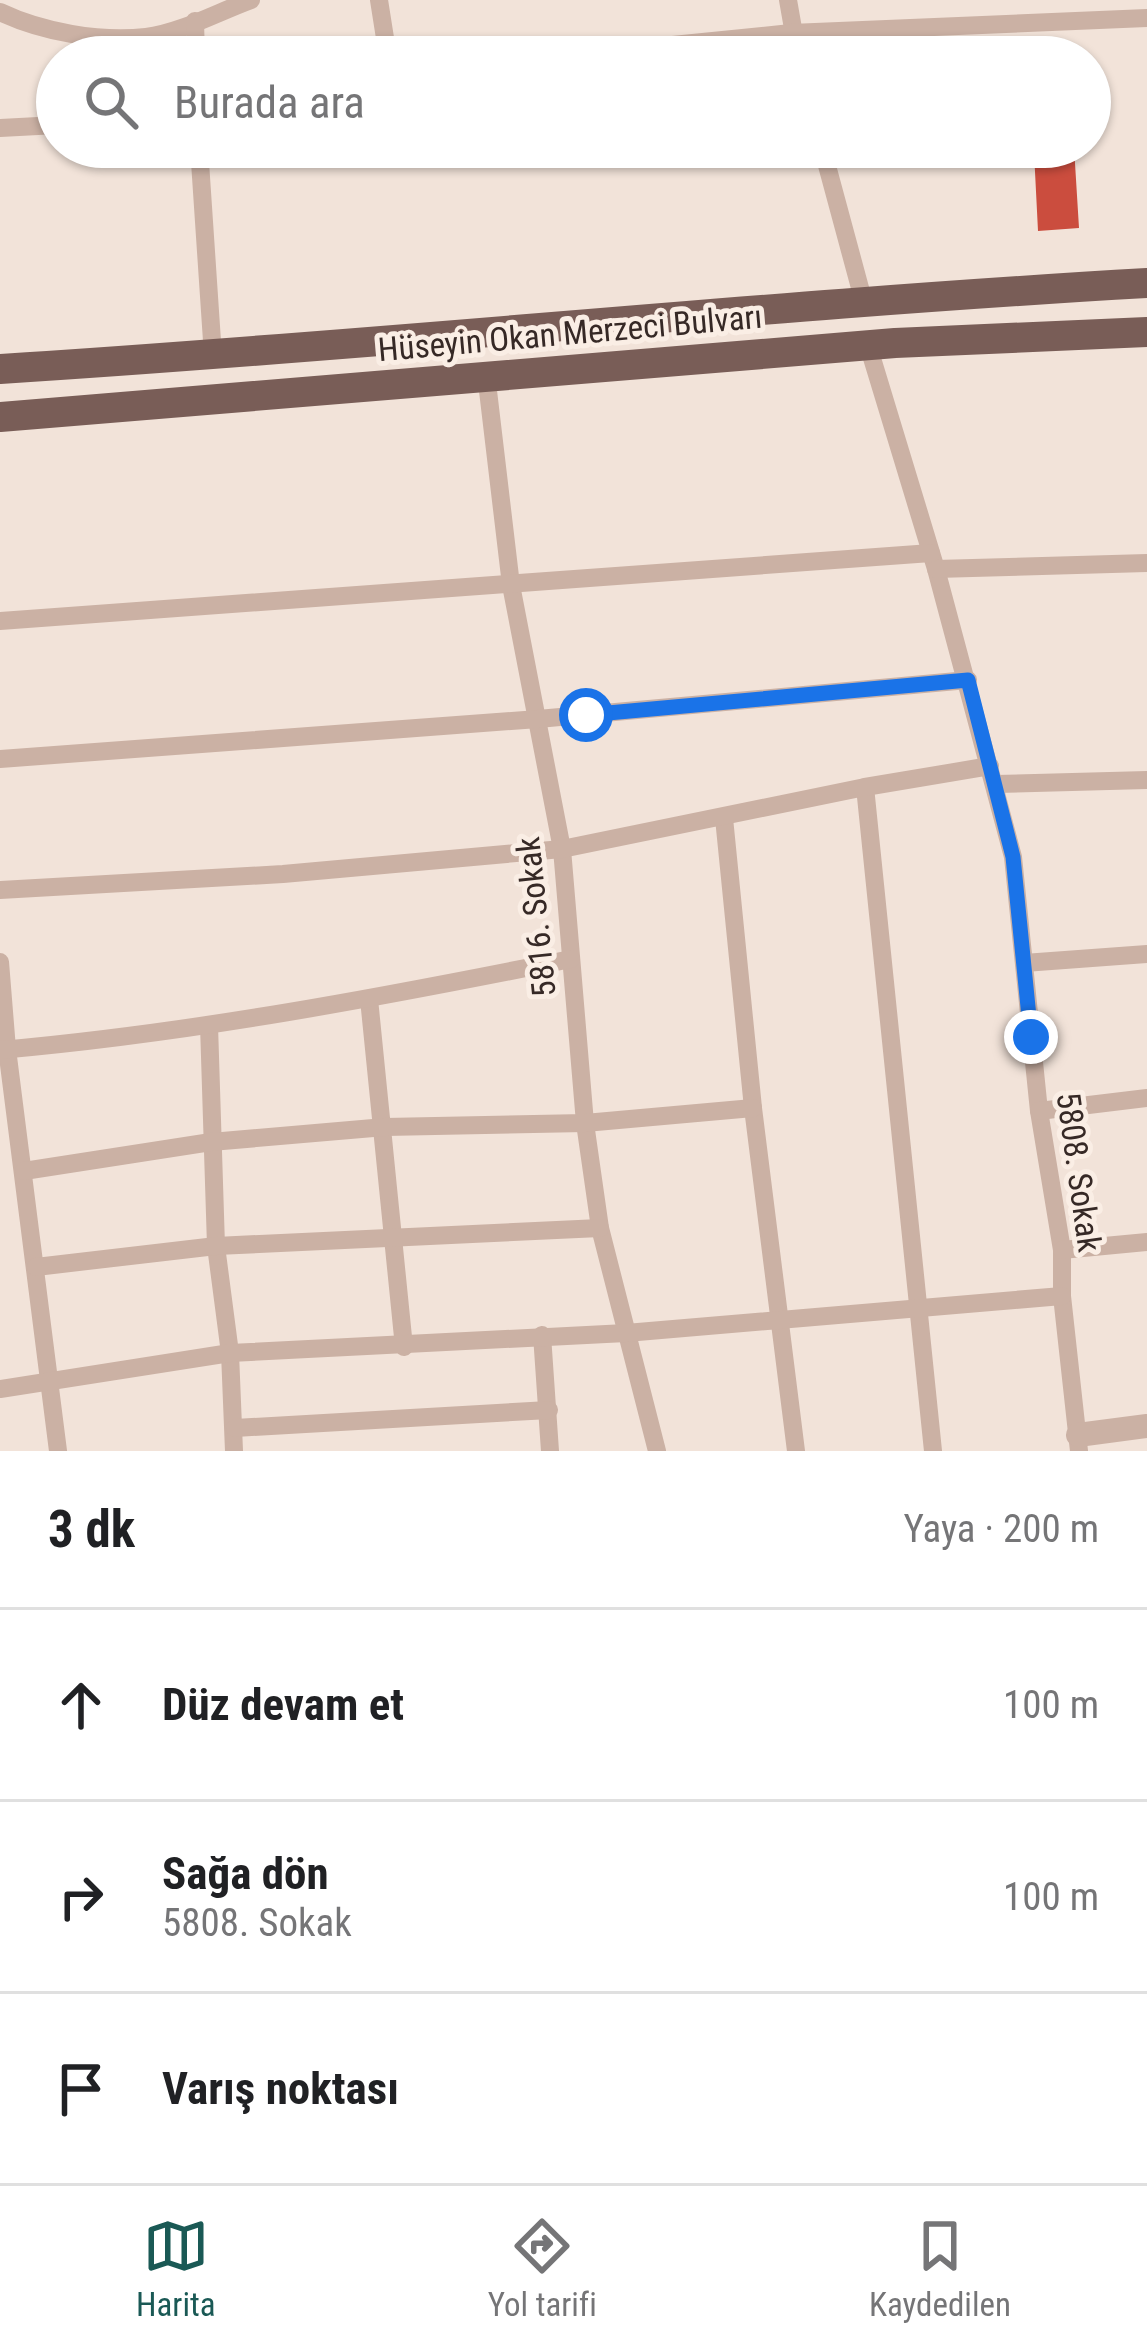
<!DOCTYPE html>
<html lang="tr">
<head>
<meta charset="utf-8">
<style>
  body { margin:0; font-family:"Roboto Condensed",sans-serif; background:#f6f6f6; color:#202124 }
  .stop { position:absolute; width:36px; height:36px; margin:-27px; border:9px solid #1a73e8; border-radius:50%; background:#fff }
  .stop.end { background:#1a73e8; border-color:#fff; box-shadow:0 3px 12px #0008 }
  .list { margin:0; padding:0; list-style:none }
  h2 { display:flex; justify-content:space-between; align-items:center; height:156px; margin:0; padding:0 48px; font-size:51px }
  h2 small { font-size:39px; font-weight:400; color:#757577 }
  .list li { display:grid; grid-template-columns:78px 1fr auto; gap:36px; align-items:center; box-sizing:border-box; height:192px; padding:0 48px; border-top:3px solid #e0e0e0 }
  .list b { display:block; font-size:45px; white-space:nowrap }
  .list p { margin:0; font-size:39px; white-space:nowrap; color:#757577 }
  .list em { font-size:39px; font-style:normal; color:#757577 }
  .icon { flex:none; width:66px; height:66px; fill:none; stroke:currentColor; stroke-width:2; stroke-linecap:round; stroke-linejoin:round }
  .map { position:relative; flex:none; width:1147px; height:1451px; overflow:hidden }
  .search { position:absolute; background:#fff; box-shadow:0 3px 9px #0004; left:36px; right:36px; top:36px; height:132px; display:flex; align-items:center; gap:30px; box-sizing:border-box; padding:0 42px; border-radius:66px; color:#757577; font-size:45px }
  .sheet { height:732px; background:#fff }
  nav { display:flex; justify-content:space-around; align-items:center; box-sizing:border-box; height:168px; border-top:3px solid #e0e0e0; background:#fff; font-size:33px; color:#757577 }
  nav a { display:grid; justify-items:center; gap:6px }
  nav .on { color:#1a5955 }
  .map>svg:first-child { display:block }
  .building { fill:#cb4d3e }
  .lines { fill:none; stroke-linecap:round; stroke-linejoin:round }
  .minor { stroke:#cbb1a4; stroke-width:18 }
  .tertiary { stroke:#cbb1a4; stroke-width:24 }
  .primary { stroke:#795d57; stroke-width:30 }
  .route { stroke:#1a73e8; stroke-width:15 }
  .labels { text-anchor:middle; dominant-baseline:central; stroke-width:10; stroke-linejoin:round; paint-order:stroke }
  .street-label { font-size:33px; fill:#362926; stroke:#faeee5 }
</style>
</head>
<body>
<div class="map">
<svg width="1147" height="1451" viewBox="0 0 1147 1451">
  <rect width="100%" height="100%" fill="#f2e3d9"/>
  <path class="building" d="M1018,147H1074L1079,228L1038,231L1034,152H1018Z"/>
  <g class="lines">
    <g class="minor">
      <path d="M379,0L388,57"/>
      <path d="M788,0L798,57"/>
      <path d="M0,12C42,32 99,42 146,37C180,33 218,12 251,0"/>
      <path d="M195,21L196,57"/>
      <path d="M553,57L791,33L1147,18"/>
      <path d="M0,128L57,125"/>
      <path d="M199,147L213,356"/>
      <path d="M822,147L863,299"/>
      <path d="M868,345L936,569L1013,857L1039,1111L1062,1250V1296L1079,1451"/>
      <path d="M486,374L511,585L562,849L585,1123L600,1228L657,1451"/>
      <path d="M936,569L1147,563"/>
      <path d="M0,621L931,553"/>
      <path d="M0,759L538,719L968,680"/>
      <path d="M996,784L1147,780"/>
      <path d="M865,787L933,1451"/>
      <path d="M724,818L753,1108L796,1451"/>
      <path d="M0,890L283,874L562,849L865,787L990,766"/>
      <path d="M0,962L7,1049L58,1451"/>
      <path d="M1024,963L1147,954"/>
      <path d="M369,999L404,1347"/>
      <path d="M209,1025L216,1246L230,1353L234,1451"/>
      <path d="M0,1050C192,1033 382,997 571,959"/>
      <path d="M1039,1111L1147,1098"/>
      <path d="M24,1171L211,1142L385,1127L585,1123L753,1108"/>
      <path d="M1062,1250L1147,1242"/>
      <path d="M36,1267L216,1246L600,1228"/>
      <path d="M542,1335L550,1451"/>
      <path d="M0,1389L230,1353L626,1333L1062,1296"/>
      <path d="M235,1428L549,1410"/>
    </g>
    <path class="tertiary" d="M1078,1435L1147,1426"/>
    <g class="primary">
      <path d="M0,369C383,345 764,305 1147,283"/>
      <path d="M0,417L895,343L1147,332"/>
    </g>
  </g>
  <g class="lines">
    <path class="route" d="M586,715L968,680L1013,857L1031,1037"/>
  </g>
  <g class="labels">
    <g class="street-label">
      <text transform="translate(570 333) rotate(-5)">Hüseyin Okan Merzeci Bulvarı</text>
      <text transform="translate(536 917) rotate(-96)">5816. Sokak</text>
      <text transform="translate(1079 1172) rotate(82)">5808. Sokak</text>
    </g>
  </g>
</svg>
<div class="stop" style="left:586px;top:715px"></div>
<div class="stop end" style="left:1031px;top:1037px"></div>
<div class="search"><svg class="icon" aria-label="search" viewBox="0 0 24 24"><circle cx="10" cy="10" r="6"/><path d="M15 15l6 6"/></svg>Burada ara</div>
</div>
<section class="sheet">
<h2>3 dk<small>Yaya · 200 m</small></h2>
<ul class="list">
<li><svg class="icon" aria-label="ahead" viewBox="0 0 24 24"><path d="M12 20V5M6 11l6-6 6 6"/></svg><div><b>Düz devam et</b></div><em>100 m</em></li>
<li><svg class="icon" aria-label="right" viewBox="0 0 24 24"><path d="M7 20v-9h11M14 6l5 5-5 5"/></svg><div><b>Sağa dön</b><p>5808. Sokak</p></div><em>100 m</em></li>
<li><svg class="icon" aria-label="arrive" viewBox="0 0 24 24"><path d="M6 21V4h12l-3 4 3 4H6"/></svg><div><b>Varış noktası</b></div></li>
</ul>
</section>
<nav>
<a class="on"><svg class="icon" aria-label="map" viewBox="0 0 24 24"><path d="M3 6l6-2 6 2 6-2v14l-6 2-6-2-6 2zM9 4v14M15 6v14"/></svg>Harita</a>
<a><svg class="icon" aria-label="directions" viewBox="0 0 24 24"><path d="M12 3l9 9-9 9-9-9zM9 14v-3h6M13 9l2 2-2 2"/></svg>Yol tarifi</a>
<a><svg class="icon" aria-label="saved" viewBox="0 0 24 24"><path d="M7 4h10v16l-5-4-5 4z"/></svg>Kaydedilen</a>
</nav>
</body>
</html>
